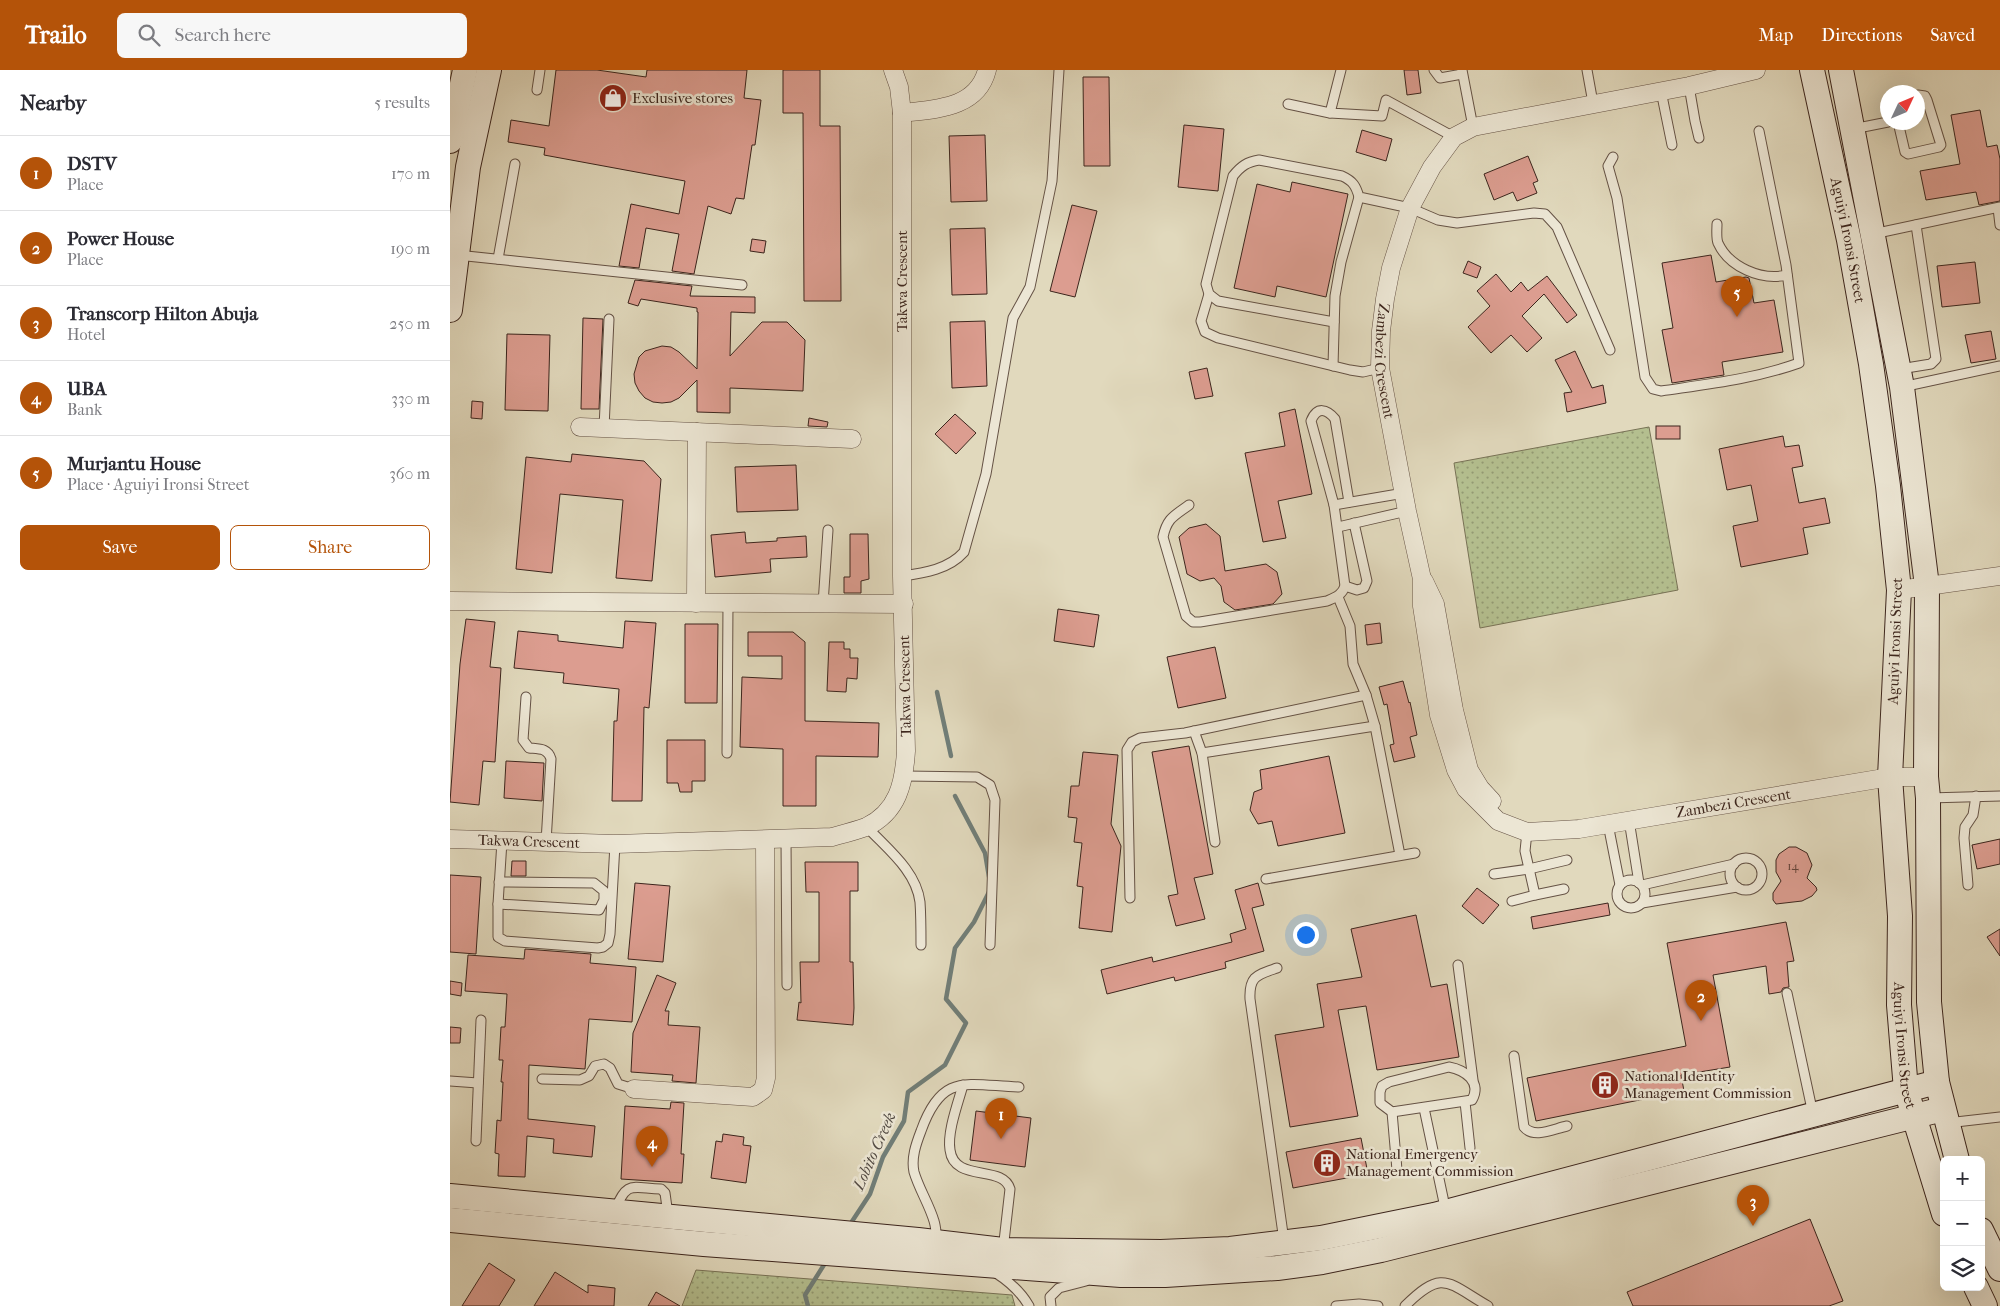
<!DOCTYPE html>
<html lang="en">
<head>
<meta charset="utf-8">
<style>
  body { margin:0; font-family:"IM FELL French Canon",serif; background:#f7f7f7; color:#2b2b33 }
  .controls { position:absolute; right:15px; bottom:15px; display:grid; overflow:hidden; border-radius:8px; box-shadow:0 5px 20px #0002 }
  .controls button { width:45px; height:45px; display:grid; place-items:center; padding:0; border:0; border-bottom:1px solid #e1e1e2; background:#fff; color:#2b2b33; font:25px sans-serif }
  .compass { position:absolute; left:1430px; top:15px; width:45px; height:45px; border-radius:50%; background:#fff; box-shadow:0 5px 20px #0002; rotate:46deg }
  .you { position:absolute; left:855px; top:864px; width:18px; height:18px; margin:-12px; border:4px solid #fff; border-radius:50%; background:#1a73e8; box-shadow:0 0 0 8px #1a73e833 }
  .badge { display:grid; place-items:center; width:32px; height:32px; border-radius:50%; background:#b45309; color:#fff; font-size:16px; font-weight:700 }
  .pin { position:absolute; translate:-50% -41px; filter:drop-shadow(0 1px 2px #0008) }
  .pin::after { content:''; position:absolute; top:26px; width:18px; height:15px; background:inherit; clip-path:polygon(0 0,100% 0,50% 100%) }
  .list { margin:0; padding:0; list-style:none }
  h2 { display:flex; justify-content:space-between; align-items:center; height:65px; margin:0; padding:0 20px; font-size:21px }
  h2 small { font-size:16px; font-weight:400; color:#7c7c81 }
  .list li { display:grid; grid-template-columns:32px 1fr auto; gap:15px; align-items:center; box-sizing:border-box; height:75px; padding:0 20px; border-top:1px solid #e1e1e2 }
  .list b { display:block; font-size:19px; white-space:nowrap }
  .list p { margin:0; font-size:16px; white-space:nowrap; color:#7c7c81 }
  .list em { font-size:16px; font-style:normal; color:#7c7c81 }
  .actions { display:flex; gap:10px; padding:15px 20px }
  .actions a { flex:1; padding:11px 0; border:1px solid #b45309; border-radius:8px; text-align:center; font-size:18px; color:#b45309 }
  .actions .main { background:#b45309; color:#fff }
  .icon { flex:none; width:28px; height:28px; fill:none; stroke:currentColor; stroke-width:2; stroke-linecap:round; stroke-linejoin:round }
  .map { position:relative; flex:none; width:1550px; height:1236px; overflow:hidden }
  header { display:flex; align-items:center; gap:30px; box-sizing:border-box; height:70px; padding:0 25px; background:#b45309; color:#fff }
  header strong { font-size:24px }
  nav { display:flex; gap:28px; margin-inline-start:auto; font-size:18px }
  .search { width:350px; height:45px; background:#f7f7f7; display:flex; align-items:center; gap:12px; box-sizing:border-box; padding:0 18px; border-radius:8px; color:#7c7c81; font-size:19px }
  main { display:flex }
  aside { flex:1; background:#fff }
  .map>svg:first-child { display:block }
  .grass { fill:url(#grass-dots); stroke:#787256 }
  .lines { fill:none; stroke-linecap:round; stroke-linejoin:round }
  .stream { stroke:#717e78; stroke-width:4.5 }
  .building { fill:#dc9d90; stroke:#3c251d }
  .lane-casing { stroke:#655245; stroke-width:11 }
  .street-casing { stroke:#655245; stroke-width:19 }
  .secondary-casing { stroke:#3c251d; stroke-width:26 }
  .lane { stroke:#ece6d4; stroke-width:9 }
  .street { stroke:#ece6d4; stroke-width:18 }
  .secondary { stroke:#ece6d4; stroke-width:24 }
  .labels { text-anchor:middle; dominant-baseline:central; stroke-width:5; stroke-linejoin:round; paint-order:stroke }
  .number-label { font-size:12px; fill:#64433a }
  .poi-label { font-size:15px; fill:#3c251d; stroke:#ece6d4; text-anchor:start }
  .street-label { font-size:15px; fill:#3c251d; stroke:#ece6d4 }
  .water-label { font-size:16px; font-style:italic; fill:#524a43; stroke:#ece6d4 }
</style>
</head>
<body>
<header>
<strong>Trailo</strong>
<div class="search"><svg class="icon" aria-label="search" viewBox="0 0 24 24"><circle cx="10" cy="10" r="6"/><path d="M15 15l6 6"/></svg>Search here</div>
<nav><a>Map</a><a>Directions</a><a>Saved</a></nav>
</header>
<main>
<aside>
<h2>Nearby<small>5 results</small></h2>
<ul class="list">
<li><span class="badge">1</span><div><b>DSTV</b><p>Place</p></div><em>170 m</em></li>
<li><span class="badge">2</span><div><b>Power House</b><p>Place</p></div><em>190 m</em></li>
<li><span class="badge">3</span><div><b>Transcorp Hilton Abuja</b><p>Hotel</p></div><em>250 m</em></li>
<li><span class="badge">4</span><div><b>UBA</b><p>Bank</p></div><em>330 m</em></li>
<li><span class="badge">5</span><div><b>Murjantu House</b><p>Place · Aguiyi Ironsi Street</p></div><em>360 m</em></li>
</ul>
<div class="actions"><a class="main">Save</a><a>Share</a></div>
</aside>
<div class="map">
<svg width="1550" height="1236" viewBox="0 0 1550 1236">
  <defs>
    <pattern id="grass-dots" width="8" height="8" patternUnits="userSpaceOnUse" patternTransform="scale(1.25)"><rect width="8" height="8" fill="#b4bf8f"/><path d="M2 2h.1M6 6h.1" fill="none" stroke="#949b74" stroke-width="1.8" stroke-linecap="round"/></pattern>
  </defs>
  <rect width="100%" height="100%" fill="#e1d9bd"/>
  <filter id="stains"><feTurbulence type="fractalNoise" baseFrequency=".004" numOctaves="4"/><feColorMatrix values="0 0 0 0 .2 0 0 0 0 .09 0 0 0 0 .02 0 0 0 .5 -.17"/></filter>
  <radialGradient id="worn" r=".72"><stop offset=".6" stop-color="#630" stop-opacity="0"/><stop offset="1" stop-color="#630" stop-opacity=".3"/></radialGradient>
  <g class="grass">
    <path d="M1199,357L1228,520L1030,558L1004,393Z"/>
    <path d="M246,1200L562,1225L565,1236H232Z"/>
  </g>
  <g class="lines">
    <g class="stream">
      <path d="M487,622L501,686"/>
      <path d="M505,726L535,783L539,807"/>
      <path d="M399,1156L420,1124L433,1087L454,1051L458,1022L495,995L516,953L496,929L505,878L524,852L540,820"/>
      <path d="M358,1236L355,1225L377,1190"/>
    </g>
  </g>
  <g class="building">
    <path d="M106,0H147L196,7L197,0H297L294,28L311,30L305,75H302L294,129L286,128L281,144L258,136L244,204L222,201L229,164L196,158L189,198L169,196L181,134L229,144L235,111L94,85L95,78L58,72L61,50L99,56Z"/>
    <path d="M333,0H370V56H390L391,231H354L353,43H333Z"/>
    <path d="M954,0H968L971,23L957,25Z"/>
    <path d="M633,7H659L660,96H634Z"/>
    <path d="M1530,40L1537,77L1547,75L1550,89V131L1529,135L1526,122L1476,130L1470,101L1510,94L1501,45Z"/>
    <path d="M734,55L774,59L768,121L728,117Z"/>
    <path d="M912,60L942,69L936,91L906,82Z"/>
    <path d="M535,65L537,131L501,132L499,66Z"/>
    <path d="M1078,86L1088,111L1083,113L1087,123L1067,131L1063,122L1044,130L1034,104Z"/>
    <path d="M842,112L898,124L876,227L827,216L825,227L784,218L807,114L840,122Z"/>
    <path d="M622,135L647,141L625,227L600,221Z"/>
    <path d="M535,158L537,224L502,225L500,159Z"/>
    <path d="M302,169L316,171L314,183L300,181Z"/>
    <path d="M1261,185L1266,212L1296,207L1299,208L1304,233L1324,230L1333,282L1272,292L1274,305L1222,313L1212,260L1223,258L1212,193Z"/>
    <path d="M1018,191L1031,197L1027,208L1013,203Z"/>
    <path d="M1525,192L1530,233L1492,237L1487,196Z"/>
    <path d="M1046,204L1061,222L1071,212L1078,221L1097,206L1127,245L1117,253L1094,224L1072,246L1092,268L1077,282L1061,265L1041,283L1018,257L1040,236L1027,221Z"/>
    <path d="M185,210L242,216L240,226L305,227V243L281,242L280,286L312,252H337L355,270L353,321L280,318V343L247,342V310L229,328L221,332L212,333L203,332L195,328L189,321L185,313L184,304L189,287L195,281L212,276L221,277L229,282L247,299L248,242H247V238L191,229L188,236L178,233Z"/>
    <path d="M133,248L153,249L149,339H131Z"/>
    <path d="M535,251L537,316L502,318L500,252Z"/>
    <path d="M1541,261L1546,289L1521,293L1515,265Z"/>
    <path d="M57,264L100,265L98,341L55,340Z"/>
    <path d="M1125,281L1142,318L1153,315L1156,333L1117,342L1114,323L1122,322L1105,290Z"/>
    <path d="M757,298L763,326L745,329L739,302Z"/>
    <path d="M22,331L33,332L32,349L21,348Z"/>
    <path d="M845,339L862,424L828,431L836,468L813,472L795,383L835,376L829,343Z"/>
    <path d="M505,344L526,363L506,384L485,364Z"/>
    <path d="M359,348L378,352L377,357L358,356Z"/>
    <rect x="1206" y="356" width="24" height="13"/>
    <path d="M1333,366L1335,377L1349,375L1353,396L1342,398L1349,433L1375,428L1380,453L1353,458L1358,484L1291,497L1283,456L1308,451L1301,415L1277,420L1269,379Z"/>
    <path d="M122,384L194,391L211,409L202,511L166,508L173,430L110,424L102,503L66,499L76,387L121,392Z"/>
    <path d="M346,395L348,440L287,442L285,397Z"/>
    <path d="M756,454L770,466L775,501L816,494L827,502L832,524L823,534L785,540L774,532L771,516L764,508L750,511L737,504L729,467L739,458Z"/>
    <path d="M295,462L296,473L327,471V468L356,466L357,487L320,489L321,502L265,507L261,465Z"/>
    <path d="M400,464H418L419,509L411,511V523H394V507H400Z"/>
    <path d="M608,539L649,545L644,577L604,571Z"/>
    <path d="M16,549L45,552L40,597L51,598L45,692L33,691L29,735L0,732L10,594Z"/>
    <path d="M175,551L206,553L199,638L194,637L192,731H162L164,651H167L169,619L113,613L114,603L64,598L68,561L108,565V571L173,578Z"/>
    <path d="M930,553L932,573L917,575L915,555Z"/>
    <path d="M235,554H268L267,633H235Z"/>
    <path d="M298,562H343L355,572V651L429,653L428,687L366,686V736H333V679L290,677L292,607L332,609V586H298Z"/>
    <path d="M379,572H394V579H400V588H408L407,609L397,608L396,622L377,621Z"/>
    <path d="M765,577L776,628L728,638L717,587Z"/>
    <path d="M953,611L959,633L960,632L967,665L960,667L965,687L944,692L940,675L944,674L937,634L934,635L929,617Z"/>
    <path d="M217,670H255V711H242V722H230L228,713H217Z"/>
    <path d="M739,676L763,804L744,808L755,849L726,856L718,826L728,824L702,682Z"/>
    <path d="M633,682L668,685L661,754L671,776L662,862L629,858L633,817L627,816L632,773L624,772L627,748L618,747L621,716H629Z"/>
    <path d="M879,686L895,763L828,776L822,751L808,754L800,740L804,722L812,719L810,700Z"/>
    <path d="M56,691L94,693L92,731L54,728Z"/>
    <path d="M1550,769V794L1527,799L1522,775Z"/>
    <path d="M1339,777H1346L1357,783L1362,795L1357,808L1366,817L1367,820L1362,826L1352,831L1326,834L1323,830V823L1331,811L1326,802V790L1329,784Z"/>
    <path d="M62,791H76V806H61Z"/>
    <path d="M355,792H408V821H400V892H403L404,938L403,955L347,950L349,932L351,933L350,892H369V822H356Z"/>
    <path d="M0,805L31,807L26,884L0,882Z"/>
    <path d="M185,813L220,816L213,892L178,889Z"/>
    <path d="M808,813L814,835L802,838L814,881L775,892L776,898L725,911L724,907L657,924L651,900L702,887L703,892L782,872L780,864L796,859L785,820Z"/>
    <path d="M1027,818L1049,835L1033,854L1012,836Z"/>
    <path d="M1158,833L1160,845L1083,859L1081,847Z"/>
    <path d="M966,845L981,917L997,914L1009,987L927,1000L916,936L888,940L908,1046L840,1057L825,965L874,957L867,914L912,907L901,859Z"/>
    <path d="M1336,852L1344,891L1337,892L1339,917L1333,918L1331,922L1319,924L1316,896L1263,905L1280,997L1231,1005L1234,1021L1086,1051L1077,1008L1236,976L1217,873Z"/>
    <path d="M1550,859V886L1537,867Z"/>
    <path d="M75,879L141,884L140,893L186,897L182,952L139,949L135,999L79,995L78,1049L145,1056L142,1087L103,1083L104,1069L77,1066L75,1107L48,1106L49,1084L45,1083L47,1050L51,1051L53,1012H51L53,990H49L51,957H55L57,924L15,921L18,885L74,889Z"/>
    <path d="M207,905L226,913L215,941H219L218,955L250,957L246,1013L222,1011L223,1005L181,1002L183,963Z"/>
    <path d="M0,911L12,913L11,926L0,924Z"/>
    <path d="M0,957L11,958L10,973H0Z"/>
    <path d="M221,1032L234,1033L231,1084H234L232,1113L171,1109L175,1036L220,1039Z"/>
    <path d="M526,1041L581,1048L575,1097L520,1090Z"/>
    <path d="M273,1064L294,1067L293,1075L301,1076L296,1113L261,1108L266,1071L272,1072Z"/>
    <path d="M911,1068L918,1104L843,1118L836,1082Z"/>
    <path d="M1360,1149L1393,1231L1379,1236H1183L1177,1222Z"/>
    <path d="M39,1193L65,1210L49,1236H12Z"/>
    <path d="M105,1202L138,1223V1215L165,1218L164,1236H84Z"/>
    <path d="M206,1222L230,1236H198Z"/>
  </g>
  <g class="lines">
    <defs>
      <g id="lane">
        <path d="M891,0L880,43L932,46L936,30L1004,67"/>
        <path d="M984,0L990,8L1012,4"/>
        <path d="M1012,0L1023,57"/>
        <path d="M1137,0L1143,33"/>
        <path d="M1239,16L1245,51L1249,68"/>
        <path d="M87,20L90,0"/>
        <path d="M1211,21L1222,75"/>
        <path d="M838,34L880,43"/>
        <path d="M1448,52L1455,82L1458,84L1489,77L1491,75L1477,30L1475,26L1468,25"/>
        <path d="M1403,59L1438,52"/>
        <path d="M1163,87L1158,96L1167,128L1195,307L1203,319L1211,321C1258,314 1304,309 1349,293L1336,195L1309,61"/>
        <path d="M1548,138L1550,155"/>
        <path d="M1267,154C1267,159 1266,168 1268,173C1279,197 1311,211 1337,205"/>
        <path d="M1423,164L1550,137"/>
        <path d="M7,185L292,215"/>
        <path d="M48,189L65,94"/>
        <path d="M759,224L751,251L755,262L768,268L900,300L913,302L930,298"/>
        <path d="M884,252L768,231L759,224L756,214L783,106C791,96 797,92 809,90L892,106C903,111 906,116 909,127L960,138L988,150L1007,153L1084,143L1095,144L1107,157L1160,280"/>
        <path d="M883,296L885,226L891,192L909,127"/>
        <path d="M1450,299L1481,294L1486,289L1466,155"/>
        <path d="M1452,317L1550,296"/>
        <path d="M154,358L159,249"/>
        <path d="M739,435C724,446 717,448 713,467L736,546L743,552H750L877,531C886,527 892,525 895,516L884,435L861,351C867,336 877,339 885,349L899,432"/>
        <path d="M884,435L954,423"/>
        <path d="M888,457L957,441"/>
        <path d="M452,506C475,503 499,499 514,482L536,404L563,248L580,217L602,111L609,0"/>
        <path d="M895,516L907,520L914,518L917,511L904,453"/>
        <path d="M888,527L900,556L903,594L916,625L925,656L950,785"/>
        <path d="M373,534L378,460"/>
        <path d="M76,627L73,670L79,678C89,679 98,678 101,689L96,772"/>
        <path d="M744,661L752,683L765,772"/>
        <path d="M277,683L278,534"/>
        <path d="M752,683L925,656"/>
        <path d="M455,706L527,707L540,715L545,730L540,875"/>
        <path d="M1479,728L1550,726"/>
        <path d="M1179,750L1189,813"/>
        <path d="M1158,754L1170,815"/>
        <path d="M416,756C436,778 466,800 470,832C471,846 471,861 471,875"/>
        <path d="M1077,762L1075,781L1085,825L1114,819"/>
        <path d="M336,769L337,915"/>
        <path d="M52,771L48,834V867L55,871L148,878L153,877L158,873L160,864L165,774"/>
        <circle cx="1296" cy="804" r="16"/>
        <path d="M1044,804L1079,799L1117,790"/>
        <path d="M816,809L965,783"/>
        <circle cx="1181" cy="824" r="14"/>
        <path d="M1192,815L1284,794"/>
        <path d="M1518,815L1514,768L1515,757L1523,745L1526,726"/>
        <path d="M680,828L677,680L682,672L690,668L735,663L916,625"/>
        <path d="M1062,831L1085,825"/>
        <path d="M1192,833L1287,817"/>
        <path d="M48,834L149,840L154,830V821L144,813L49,812"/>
        <path d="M1008,895L1023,1010"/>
        <path d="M827,898C807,905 799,906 800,929L834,1171"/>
        <path d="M1337,923L1363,1044"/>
        <path d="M1064,986L1074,1057C1084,1069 1103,1059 1117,1056"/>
        <path d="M999,997C1015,1000 1032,1012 1022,1030L942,1042L930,1033V1022L932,1016L939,1012Z"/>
        <path d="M92,1009L130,1010L139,1006L145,996L154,994L160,998L168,1014L184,1019"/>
        <path d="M0,1011L28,1013"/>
        <path d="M513,1015C508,1033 497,1062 500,1080C504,1113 553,1094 560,1119L553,1180"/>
        <path d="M1015,1032L1020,1078"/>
        <path d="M974,1038L996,1142"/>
        <path d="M942,1042L947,1100"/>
        <path d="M1497,1053L1550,1047"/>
        <path d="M26,1071L31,950"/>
        <path d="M165,1140C177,1110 182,1118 211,1119L215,1123L218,1145"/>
        <path d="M487,1170C486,1164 486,1157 484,1151C479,1134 469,1119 464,1102C461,1088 466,1074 471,1061C492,1002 516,1015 569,1017"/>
        <path d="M546,1203C560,1212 571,1222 579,1236"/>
        <path d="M601,1236L600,1227L609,1218L636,1211"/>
        <path d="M886,1236L909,1234L928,1236"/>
        <path d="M955,1236C993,1198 998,1213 1038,1236"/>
      </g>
      <g id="street">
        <path id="s1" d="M1306,0L1239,16L1023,57L1004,67L982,97L960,138L941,198L935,229L931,261L930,298L957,441L972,509V536L989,645L1006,700L1016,719L1048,751L1077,762L1129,759L1440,707H1476"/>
        <path d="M452,43C485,39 527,39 537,0"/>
        <path d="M130,357L402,369"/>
        <path d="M974,511L985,534L1004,640L1019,700L1030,718L1042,731"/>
        <path d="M1449,520L1550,506"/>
        <path d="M0,531L454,534"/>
        <path d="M246,533L247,362"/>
        <path id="s2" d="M0,769L165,774L382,767C393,764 405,761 416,757C448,742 454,713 456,681L452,506V43L449,17L443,0"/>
        <path d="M184,1019L303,1027L313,1020L316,1008L315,770"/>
      </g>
      <g id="secondary">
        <path id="s3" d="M1362,0L1399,170L1421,294L1438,416L1449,520L1440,707L1450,846L1449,935L1456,1020L1494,1144"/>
        <path d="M1391,0L1452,317L1477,516L1476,707L1478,728L1479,932L1487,1012L1507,1090"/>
        <path d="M0,71L15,0"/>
        <path d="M0,240L18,97L39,0"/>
        <path d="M0,1126L468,1170L553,1180L711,1182L780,1179L871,1168L984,1145L1487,1012"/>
        <path d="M0,1150L254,1174L671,1205H715L827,1198L872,1192L931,1180L1493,1039"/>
        <path d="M1531,1160L1550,1199"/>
        <path d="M1526,1217L1535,1236"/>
      </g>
    </defs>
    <use href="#lane" class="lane-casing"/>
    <use href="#street" class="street-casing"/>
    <use href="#secondary" class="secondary-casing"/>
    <use href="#lane" class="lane"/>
    <use href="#street" class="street"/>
    <use href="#secondary" class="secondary"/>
  </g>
  <defs>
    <symbol id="shop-disc" viewBox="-11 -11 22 22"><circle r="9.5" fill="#8f2418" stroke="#ece6d4"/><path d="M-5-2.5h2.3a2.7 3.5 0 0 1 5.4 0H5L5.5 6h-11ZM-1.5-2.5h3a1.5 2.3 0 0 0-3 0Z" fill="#fff"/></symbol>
    <symbol id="building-disc" viewBox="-11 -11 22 22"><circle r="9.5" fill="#8f2418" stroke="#ece6d4"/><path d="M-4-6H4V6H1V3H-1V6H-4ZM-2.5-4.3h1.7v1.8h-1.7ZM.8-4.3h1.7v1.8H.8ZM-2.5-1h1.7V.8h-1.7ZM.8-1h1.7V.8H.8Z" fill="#fff"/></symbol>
  </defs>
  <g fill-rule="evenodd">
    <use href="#shop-disc" x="147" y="12" width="32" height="32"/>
    <use href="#building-disc" x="1139" y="999" width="32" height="32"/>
    <use href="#building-disc" x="861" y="1077" width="32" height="32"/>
  </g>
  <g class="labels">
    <g class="number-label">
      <text x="1343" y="796">14</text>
    </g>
    <g class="poi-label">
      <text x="182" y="28">Exclusive stores</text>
      <text x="1174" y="1006">National Identity<tspan x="1174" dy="17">Management Commission</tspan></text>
      <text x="896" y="1084">National Emergency<tspan x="896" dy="17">Management Commission</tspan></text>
    </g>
    <g class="street-label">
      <text stroke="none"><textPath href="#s3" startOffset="174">Aguiyi Ironsi Street</textPath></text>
      <text transform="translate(452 211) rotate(-90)">Takwa Crescent</text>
      <text stroke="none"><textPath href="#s1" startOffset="551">Zambezi Crescent</textPath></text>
      <text transform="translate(1445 571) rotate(-88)">Aguiyi Ironsi Street</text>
      <text transform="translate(455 616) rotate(-91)">Takwa Crescent</text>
      <text stroke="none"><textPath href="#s1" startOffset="1274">Zambezi Crescent</textPath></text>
      <text stroke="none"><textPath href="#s2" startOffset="79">Takwa Crescent</textPath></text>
      <text stroke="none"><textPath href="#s3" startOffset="984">Aguiyi Ironsi Street</textPath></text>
    </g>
    <g class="water-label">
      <text transform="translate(424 1081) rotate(-66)">Lobito Creek</text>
    </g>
  </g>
  <rect width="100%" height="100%" filter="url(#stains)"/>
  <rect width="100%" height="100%" fill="url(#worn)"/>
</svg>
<div class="controls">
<button>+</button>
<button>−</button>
<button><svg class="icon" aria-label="layers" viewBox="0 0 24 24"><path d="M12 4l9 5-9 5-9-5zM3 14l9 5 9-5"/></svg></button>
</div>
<svg class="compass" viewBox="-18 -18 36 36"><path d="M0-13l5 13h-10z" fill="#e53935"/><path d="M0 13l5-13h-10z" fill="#7c7c81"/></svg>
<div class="you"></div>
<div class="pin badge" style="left:551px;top:1069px">1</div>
<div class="pin badge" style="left:1251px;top:951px">2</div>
<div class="pin badge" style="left:1303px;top:1156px">3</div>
<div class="pin badge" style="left:202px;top:1097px">4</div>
<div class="pin badge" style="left:1287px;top:247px">5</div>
</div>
</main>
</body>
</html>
